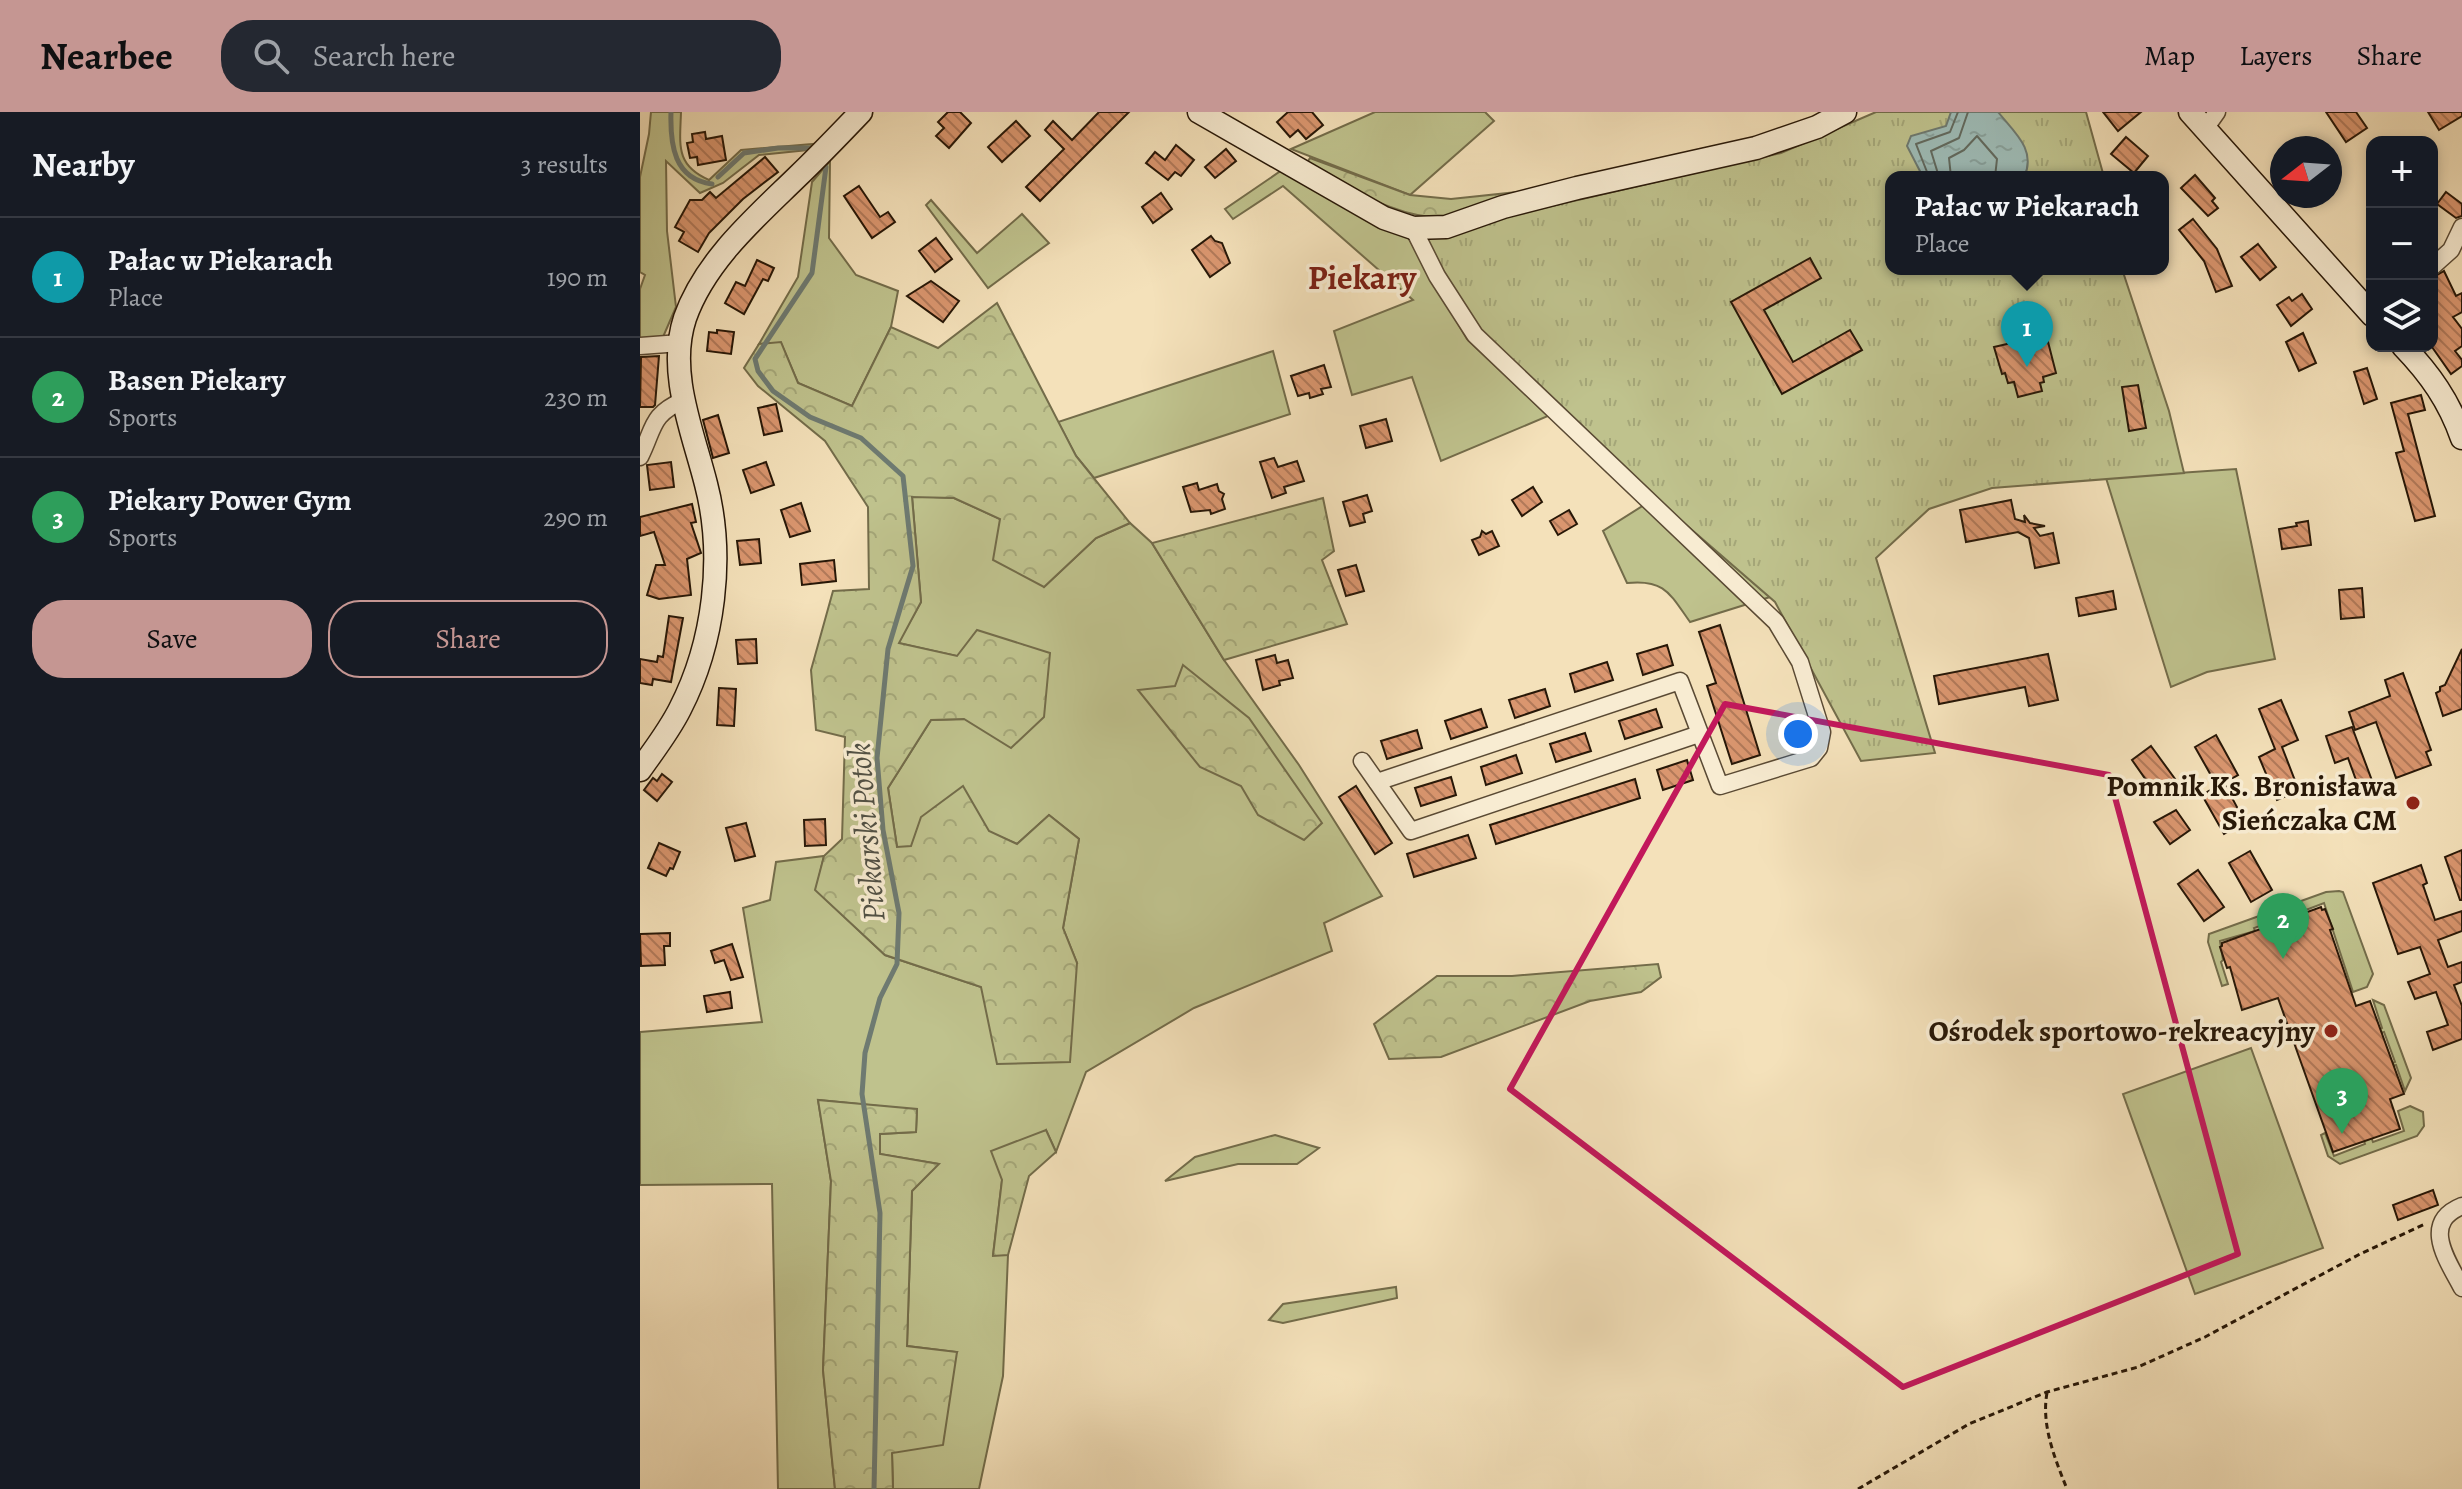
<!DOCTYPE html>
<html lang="en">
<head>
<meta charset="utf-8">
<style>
  body { margin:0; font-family:Alegreya,serif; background:#242831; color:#f1f3f6 }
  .controls { position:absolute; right:24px; top:24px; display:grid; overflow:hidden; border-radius:16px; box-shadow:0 4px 12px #0003 }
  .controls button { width:72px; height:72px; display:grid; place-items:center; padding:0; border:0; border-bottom:2px solid #363941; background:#171b24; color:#f1f3f6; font:40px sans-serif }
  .compass { position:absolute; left:1630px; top:24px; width:72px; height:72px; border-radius:50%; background:#171b24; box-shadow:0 4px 12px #0003; rotate:253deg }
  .you { position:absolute; left:1158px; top:622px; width:28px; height:28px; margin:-20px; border:6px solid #fff; border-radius:50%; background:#1a73e8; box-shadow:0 0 0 12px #1a73e833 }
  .badge { display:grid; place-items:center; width:52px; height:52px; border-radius:50%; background:#c59692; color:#fff; font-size:26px; font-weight:700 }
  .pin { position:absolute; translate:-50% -66px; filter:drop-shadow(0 2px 4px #0008) }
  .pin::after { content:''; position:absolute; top:42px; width:28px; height:24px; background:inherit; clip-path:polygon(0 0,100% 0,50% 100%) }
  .popup { position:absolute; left:1245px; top:59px; width:284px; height:104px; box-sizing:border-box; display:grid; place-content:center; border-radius:16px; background:#171b24; filter:drop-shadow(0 2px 6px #0005); font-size:26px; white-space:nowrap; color:#9ea1a6 }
  .popup b { font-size:30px; color:#f1f3f6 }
  .popup::after { content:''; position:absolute; left:50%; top:100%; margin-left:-16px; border:16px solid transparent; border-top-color:#171b24 }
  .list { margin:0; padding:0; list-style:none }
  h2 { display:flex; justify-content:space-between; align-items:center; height:104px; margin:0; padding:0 32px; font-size:34px }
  h2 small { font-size:26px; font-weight:400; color:#9ea1a6 }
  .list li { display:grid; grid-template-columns:52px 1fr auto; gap:24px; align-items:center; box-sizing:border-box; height:120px; padding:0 32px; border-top:2px solid #363941 }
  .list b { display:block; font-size:30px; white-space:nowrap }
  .list p { margin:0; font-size:26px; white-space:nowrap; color:#9ea1a6 }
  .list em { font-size:26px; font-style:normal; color:#9ea1a6 }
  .actions { display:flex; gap:16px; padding:24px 32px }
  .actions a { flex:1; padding:18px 0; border:2px solid #c59692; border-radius:32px; text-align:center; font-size:28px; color:#c59692 }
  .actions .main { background:#c59692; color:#111 }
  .icon { flex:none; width:44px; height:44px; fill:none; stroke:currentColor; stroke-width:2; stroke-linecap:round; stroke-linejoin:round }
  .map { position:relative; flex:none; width:1822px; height:1377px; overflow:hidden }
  header { display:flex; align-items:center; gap:48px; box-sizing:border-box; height:112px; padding:0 40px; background:#c59692; color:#111 }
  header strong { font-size:38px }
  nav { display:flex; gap:44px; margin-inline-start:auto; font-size:28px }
  .search { width:560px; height:72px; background:#242831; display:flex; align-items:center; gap:20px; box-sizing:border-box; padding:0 28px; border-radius:32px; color:#9ea1a6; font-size:30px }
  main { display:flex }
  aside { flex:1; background:#171b24 }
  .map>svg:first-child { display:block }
  .green { fill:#bfc28d; stroke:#736c4a; stroke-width:2 }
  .forest { fill:url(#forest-crowns); stroke:#736c4a; stroke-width:2 }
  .park { fill:url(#park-tufts); stroke:#736c4a; stroke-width:2 }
  .water { fill:url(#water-ripples); stroke:#6e7a71; stroke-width:2 }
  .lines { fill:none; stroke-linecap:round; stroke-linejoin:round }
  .shore { stroke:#626a5f; stroke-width:2 }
  .stream { stroke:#6e7a71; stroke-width:5 }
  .building { fill:url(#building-back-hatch); stroke:#271707; stroke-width:2 }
  .street-casing { stroke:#5a4a34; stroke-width:19 }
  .secondary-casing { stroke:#271707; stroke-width:25 }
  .path { stroke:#271707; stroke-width:3; stroke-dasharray:6 4; stroke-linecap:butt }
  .street { stroke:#f8ecd2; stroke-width:16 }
  .secondary { stroke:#f8ecd2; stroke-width:22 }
  .marked { fill:none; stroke:#c2185b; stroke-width:6; stroke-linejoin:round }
  .poi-dot { fill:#8f2418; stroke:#f8ecd2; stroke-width:3 }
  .labels { text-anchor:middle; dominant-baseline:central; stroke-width:7; stroke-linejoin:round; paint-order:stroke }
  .poi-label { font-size:30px; font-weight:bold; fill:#271707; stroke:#f8ecd2; text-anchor:end }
  .water-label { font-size:32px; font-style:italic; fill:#515145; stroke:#f8ecd2 }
  .quarter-label { font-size:34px; font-weight:bold; fill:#7a1f14; stroke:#f8ecd2 }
</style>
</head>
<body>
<header>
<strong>Nearbee</strong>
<div class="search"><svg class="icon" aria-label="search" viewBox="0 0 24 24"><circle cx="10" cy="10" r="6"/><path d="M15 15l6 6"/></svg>Search here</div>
<nav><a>Map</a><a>Layers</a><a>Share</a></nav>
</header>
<main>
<aside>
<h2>Nearby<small>3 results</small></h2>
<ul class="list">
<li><span class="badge" style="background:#0f9aa8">1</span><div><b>Pałac w Piekarach</b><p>Place</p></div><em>190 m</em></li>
<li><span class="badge" style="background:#2e9e5b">2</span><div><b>Basen Piekary</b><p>Sports</p></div><em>230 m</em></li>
<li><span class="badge" style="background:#2e9e5b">3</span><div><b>Piekary Power Gym</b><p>Sports</p></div><em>290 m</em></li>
</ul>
<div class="actions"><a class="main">Save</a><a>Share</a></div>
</aside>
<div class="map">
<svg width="1822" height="1377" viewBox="0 0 1822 1377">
  <defs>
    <pattern id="forest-crowns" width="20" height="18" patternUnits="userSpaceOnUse" patternTransform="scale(2)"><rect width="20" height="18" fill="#bfc28d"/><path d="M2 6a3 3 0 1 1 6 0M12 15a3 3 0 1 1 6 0" fill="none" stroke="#a4a678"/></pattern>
    <pattern id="park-tufts" width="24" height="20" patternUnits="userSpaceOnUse" patternTransform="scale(2)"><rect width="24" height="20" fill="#bfc28d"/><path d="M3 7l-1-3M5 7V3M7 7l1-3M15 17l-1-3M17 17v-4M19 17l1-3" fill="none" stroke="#a4a678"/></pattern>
    <pattern id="water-ripples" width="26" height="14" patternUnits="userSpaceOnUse" patternTransform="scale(2)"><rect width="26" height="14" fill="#9ebcb7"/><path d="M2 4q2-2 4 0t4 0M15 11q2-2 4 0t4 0" fill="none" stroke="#88a19c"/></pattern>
    <pattern id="building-back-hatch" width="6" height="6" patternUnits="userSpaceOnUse" patternTransform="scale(2)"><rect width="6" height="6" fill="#da966f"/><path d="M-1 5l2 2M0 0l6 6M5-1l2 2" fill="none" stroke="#b17959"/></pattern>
  </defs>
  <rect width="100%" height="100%" fill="#f4e1ba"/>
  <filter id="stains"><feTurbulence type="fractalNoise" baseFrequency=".0025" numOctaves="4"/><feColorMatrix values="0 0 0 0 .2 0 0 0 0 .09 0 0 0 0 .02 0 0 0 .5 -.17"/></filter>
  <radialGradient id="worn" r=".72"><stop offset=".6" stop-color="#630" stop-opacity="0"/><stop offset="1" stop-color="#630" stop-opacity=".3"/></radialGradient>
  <g class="green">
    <path d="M11,0H41C40,33 35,53 69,68L101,38L173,32L168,38L119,43L83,71L60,81L26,49L27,119L36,195L23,225L0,228V177L5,163L0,160V65L9,22Z"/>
    <path d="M735,0H845L854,9L770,83L651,37Z"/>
    <path d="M190,49L189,126L216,163L258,179L251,215L212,294L158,271L141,231L119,232L158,165L172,70Z"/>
    <path d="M642,58L768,125L827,227L908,304L801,349L772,265L712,283L694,219L773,188L643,74L593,107L585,97Z"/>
    <path d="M291,88L337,141L382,102L409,131L348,176L286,93Z"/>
    <path d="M633,239L650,302L454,366L436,344L418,310Z"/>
    <path d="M1596,357L1635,547L1567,560L1531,575L1466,366Z"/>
    <path d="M272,384L314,386L360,407L404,475L456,426L490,411L512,431L584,548L659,653L742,784L684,811L692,839L554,896L446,960L416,1040L406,1018L362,1068L353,1143H368L363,1264L339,1377H253L252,1341L317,1240L267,1234L272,1079L298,1052L240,1042V1022L276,1020L277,998L178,988L191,1069L183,1258L195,1377H138L132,1072L0,1073V920L122,910L103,796L130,788L136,750L184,744L176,778L245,843L341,875L437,851L423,816L439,727L409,703L377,732L349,720L271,735H257L248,676L291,608L324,607L317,544L258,531L281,490Z"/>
    <path d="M1015,386L1130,485L1050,510C1030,482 1025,467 987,471L963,419Z"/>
    <path d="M1699,779L1703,780L1733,862L1727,875L1713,880L1684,791L1658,801V804L1646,808L1644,805L1614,816L1615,819L1580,829L1583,848L1581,850L1588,872L1582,874L1568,830L1569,822L1686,780Z"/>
    <path d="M1733,888L1744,893L1771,966L1765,979L1756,953L1742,957L1741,955L1755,950L1744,920L1730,924L1729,922L1742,916Z"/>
    <path d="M1611,936L1683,1136L1555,1182L1483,982Z"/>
    <path d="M1770,994L1783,1000L1784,1014L1777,1024L1700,1052L1688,1044L1681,1023L1685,1021L1694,1044L1725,1032L1721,1019L1728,1017L1733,1030L1764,1019L1758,999Z"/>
    <path d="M635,1023L679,1036L657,1052H598L525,1069L555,1045Z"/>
    <path d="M756,1175L757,1186L643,1211L629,1208L643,1192Z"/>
  </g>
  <g class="forest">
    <path d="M670,46L770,83L811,87L878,80L877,85C856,91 833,102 811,105C759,110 711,75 666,52Z"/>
    <path d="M357,191L436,344L490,411L456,426L404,475L353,448L360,407L314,386L272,385L281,490L259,531L317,544L337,518L410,541L404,605L371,636L324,607L291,608L248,676L257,735L271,734L281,705L323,674L349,719L377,732L409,703L439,727L423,816L437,851L430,950L357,952L341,875L245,843L175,778L184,744L202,727L205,625L176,618L171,558L193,479L229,477L228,395L185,329L118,274L104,256L119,232L141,230L158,271L212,294L251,215L298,236Z"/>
    <path d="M683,386L694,439L682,448L707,512L584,548L512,431Z"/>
    <path d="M543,553L609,606L682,711L664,728L618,703L601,674L560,655L498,578L535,574Z"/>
    <path d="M1018,852L1021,865L1001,880L950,889L801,945L749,947L734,912L797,864H872Z"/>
    <path d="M178,988L277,997L276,1020L240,1022V1042L299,1052L272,1079L267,1234L317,1240L303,1333L252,1341L253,1377H195L183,1258L191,1069Z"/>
    <path d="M406,1018L416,1040L389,1064L368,1143L353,1144L362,1068L351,1039Z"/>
  </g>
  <path class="park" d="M1236,0H1446L1464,65H1251V157H1482L1529,299L1544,361L1352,376L1289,397L1236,446L1295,641L1221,649L1135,490L1007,379L839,220L783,124L1141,41Z"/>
  <path class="water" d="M1311,0H1358C1374,20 1397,38 1384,65H1283L1267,34L1271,24L1306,14Z"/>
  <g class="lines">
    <g class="shore">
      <path d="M1289,65L1276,32L1310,20L1318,0"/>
      <path d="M1299,65L1291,39L1319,26L1328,0"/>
      <path d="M1311,65L1309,46L1324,38L1337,24L1357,47L1355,65"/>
    </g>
    <g class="stream">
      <path d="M31,0C30,33 34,67 72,72"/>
      <path d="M186,55L172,161L115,247L118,259L133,279L170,305L221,326L263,364L273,454L248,537L237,646L243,718L259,801L257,852L240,886L225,941L222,982L240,1101L234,1377"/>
      <path d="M78,65L104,41L138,36H170"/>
    </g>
  </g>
  <g class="building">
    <path d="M308,0H320L331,11L309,36L296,24L304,16L298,10Z"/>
    <path d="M459,0H489L400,89L386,75L424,37L405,18L413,9L432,28Z"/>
    <path d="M648,0H672L683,13L666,27L658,18L650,25L637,10Z"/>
    <path d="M1463,0H1501L1478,19Z"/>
    <path d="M1686,0H1716L1727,16L1706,30Z"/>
    <path d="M1788,0H1822V4L1799,18Z"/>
    <path d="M376,9L390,24L362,50L348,35Z"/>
    <path d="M65,20L66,27L82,24L86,48L58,53L57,45L50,46L47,31L53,30L52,22Z"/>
    <path d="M1486,25L1508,44L1494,61L1471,42Z"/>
    <path d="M536,33L554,48L541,64L535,60L528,68L506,51L515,40L525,48Z"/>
    <path d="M586,37L596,49L575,66L565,55Z"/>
    <path d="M125,45L138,60L103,87L69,121L58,140L39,129L44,120L35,115L50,88H62L70,80L76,86Z"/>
    <path d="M1555,63L1575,86L1572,89L1578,96L1568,104L1541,76Z"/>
    <path d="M219,74L240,105L248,100L255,110L232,126L204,84Z"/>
    <path d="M1806,80L1822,92V104L1816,106L1797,92Z"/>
    <path d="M521,81L532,97L513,111L502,95Z"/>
    <path d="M1553,107L1577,137L1592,174L1576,180L1564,149L1539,118Z"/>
    <path d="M571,124L575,129L582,131L590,151L570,165L552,138Z"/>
    <path d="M296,126L312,147L295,160L279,139Z"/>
    <path d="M1618,132L1636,155L1620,168L1601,145Z"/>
    <path d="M1170,146L1181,166L1124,198L1153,250L1210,218L1222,238L1142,282L1091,190Z"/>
    <path d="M117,148L134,156L128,169L123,167L104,202L85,191L96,170L105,174Z"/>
    <path d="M1804,159L1816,184L1822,181V200L1813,205L1822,217V234L1815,239L1822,248V254L1811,262L1792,235V166Z"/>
    <path d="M291,169L319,189L303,210L267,184Z"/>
    <path d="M1662,182L1672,197L1651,214L1637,193L1649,185L1652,189Z"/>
    <path d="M77,218L94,220L91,242L67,239L69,220L77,221Z"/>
    <path d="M1663,221L1676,251L1659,259L1646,230Z"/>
    <path d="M1393,226L1394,229L1407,226L1416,261L1403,265L1404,270L1400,271L1402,279L1378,285L1374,270L1368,271L1365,261L1362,262L1354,235Z"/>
    <path d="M19,244L15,293L13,295H0L1,245Z"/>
    <path d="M684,253L691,275L681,277L683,282L670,286L669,281L658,284L651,264Z"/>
    <path d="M1727,256L1737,287L1724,292L1714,260Z"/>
    <path d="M1498,273L1506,316L1489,319L1482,275Z"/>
    <path d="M1781,283L1785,298L1768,302L1795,404L1775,409L1756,341L1764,339L1751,291Z"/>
    <path d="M136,292L142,319L124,323L118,296Z"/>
    <path d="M78,303L89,341L73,346L63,308Z"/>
    <path d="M746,307L752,329L726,336L720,314Z"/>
    <path d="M634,346L638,355L657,349L664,369L644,375L646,381L632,386L620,350Z"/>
    <path d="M31,350L34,375L10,378L7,353Z"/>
    <path d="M126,350L134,373L111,381L103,358Z"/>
    <path d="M557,371L559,378L577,372L579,379L584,382L582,387L585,397L571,402L570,398L551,400L543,375Z"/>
    <path d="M893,375L902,390L882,404L872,388Z"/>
    <path d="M727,383L732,399L723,402L725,410L710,414L703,390Z"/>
    <path d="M1371,388L1375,407L1385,410L1384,403L1390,411L1405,414L1394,416L1400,424L1413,421L1419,451L1395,456L1389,426L1378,420L1326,430L1320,398Z"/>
    <path d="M161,391L170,419L150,425L141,398Z"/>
    <path d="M52,392L56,410L51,411L61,441L47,447L51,483L19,487L7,483L16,453H25L14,420L0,424V405Z"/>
    <path d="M929,398L937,412L918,423L910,409Z"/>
    <path d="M1668,409L1671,433L1642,437L1639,417L1657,414L1656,411Z"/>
    <path d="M842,419L846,422L852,419L859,434L839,443L832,428L840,425Z"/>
    <path d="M119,427L121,451L100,453L97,429Z"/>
    <path d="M194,448L196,469L162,473L160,452Z"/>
    <path d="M716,453L724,479L706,484L698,458Z"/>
    <path d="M1722,476L1724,505L1701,507L1699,478Z"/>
    <path d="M1473,479L1476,497L1439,504L1436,486Z"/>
    <path d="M29,504L43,506L31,570L13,567L12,573L0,571V547L17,550L18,544L23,545Z"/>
    <path d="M1080,513L1120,643L1092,652L1067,574L1076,571L1059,520Z"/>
    <path d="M116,527L117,551L98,552L96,528Z"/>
    <path d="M1027,533L1033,553L1003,563L997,542Z"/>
    <path d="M1822,537V597L1803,604L1796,581L1800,579V575L1805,573Z"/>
    <path d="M1408,542L1418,588L1389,594L1385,575L1299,592L1294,564Z"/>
    <path d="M635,543L637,551L648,548L653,566L639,569L640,573L623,578L616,548Z"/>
    <path d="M967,550L973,568L935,580L930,562Z"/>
    <path d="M1763,561L1791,638L1786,640L1791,653L1756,666L1736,610L1715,618L1709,600L1750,584L1745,568Z"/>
    <path d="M79,576L96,577L94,614L77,613Z"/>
    <path d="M905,577L910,594L875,606L869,588Z"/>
    <path d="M1641,588L1658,628L1642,635L1659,679L1637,688L1619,645L1635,637L1619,597Z"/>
    <path d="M841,597L847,615L811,627L805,609Z"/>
    <path d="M1016,597L1022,615L985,627L979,609Z"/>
    <path d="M1712,615L1734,674L1720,679L1708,646L1695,651L1686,624Z"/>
    <path d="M777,618L782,636L747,647L741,629Z"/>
    <path d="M945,621L951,639L916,650L910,632Z"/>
    <path d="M1576,623L1598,663L1584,671L1605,710L1584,722L1562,683L1577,674L1555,635Z"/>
    <path d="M1511,634L1538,671L1518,685L1492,648Z"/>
    <path d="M876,643L882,661L846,673L841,655Z"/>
    <path d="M1047,648L1053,668L1023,678L1017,658Z"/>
    <path d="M22,662L32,670L17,689L4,678L13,666L17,669Z"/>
    <path d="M811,665L816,683L781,694L775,676Z"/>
    <path d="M995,667L1000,686L856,732L850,713Z"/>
    <path d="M716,674L752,731L735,742L699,685Z"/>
    <path d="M1536,698L1550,718L1530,732L1514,710Z"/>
    <path d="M185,707L186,733L165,734L164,708Z"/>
    <path d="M106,711L115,744L95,749L86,716Z"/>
    <path d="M828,723L836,746L774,765L767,742Z"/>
    <path d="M19,731L40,740L33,757L30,756L26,764L8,756Z"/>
    <path d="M1822,738V788H1820L1805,745Z"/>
    <path d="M1610,739L1632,778L1611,790L1589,751Z"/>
    <path d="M1781,753L1787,771L1783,773L1795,808L1822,799V819L1798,828L1808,855L1822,850V870L1814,873L1822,894V927L1793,938L1787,920L1808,913L1796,880L1775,887L1768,870L1790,862L1780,835L1758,842L1733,771Z"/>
    <path d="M1558,758L1584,795L1564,809L1538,772Z"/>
    <path d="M1681,795L1682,798L1685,797L1693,817L1690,818L1716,894L1730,889L1764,982L1750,987L1760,1017L1693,1040L1638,886L1602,898L1590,855L1587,856L1580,835L1582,834V831Z"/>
    <path d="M30,821V834H24L25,853L1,854L0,822Z"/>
    <path d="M92,832L103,865L91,868L84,848L75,851L71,839Z"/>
    <path d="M90,880L92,896L67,900L64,884Z"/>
    <path d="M1793,1078L1798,1093L1758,1108L1753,1093Z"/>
  </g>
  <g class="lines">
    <defs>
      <g id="street">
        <path d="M1565,17L1577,0"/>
        <path d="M1792,155L1811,138L1822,115"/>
        <path d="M0,234L40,231"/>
        <path d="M0,345C15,315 10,303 44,288"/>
        <path d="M722,649L771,719L1059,622"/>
        <path d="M737,670L1040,569L1080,674L1171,646L1179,636L1182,620L1160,550L1136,510L835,223L797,164L773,116"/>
        <path d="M1822,1094C1780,1111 1808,1149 1822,1176"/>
      </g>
      <g id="secondary">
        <path d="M559,0L744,106L773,116L806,115L863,95L937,76L1116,36L1177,15L1205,0"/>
        <path d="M1550,0L1732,203"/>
        <path d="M1763,234C1790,262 1809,289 1822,326"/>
        <path d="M0,658C14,638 29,619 40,597C74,531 85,445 66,372C53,320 27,260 45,206C65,149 115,106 157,65C179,44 200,22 221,0"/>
      </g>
    </defs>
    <use href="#street" class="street-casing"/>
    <use href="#secondary" class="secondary-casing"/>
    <g class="path">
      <path d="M1407,1281C1401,1313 1415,1347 1427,1377"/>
      <path d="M1218,1377L1329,1312L1407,1280L1498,1255L1565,1225L1720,1142L1785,1112"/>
    </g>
    <use href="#street" class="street"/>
    <use href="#secondary" class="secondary"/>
  </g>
  <path class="marked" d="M1085,592L1469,663L1598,1142L1263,1275L870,977Z"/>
  <g class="poi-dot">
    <circle cx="1773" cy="691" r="8"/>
    <circle cx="1691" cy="919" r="8"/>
  </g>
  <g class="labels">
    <g class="poi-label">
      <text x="1757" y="674">Pomnik Ks. Bronisława<tspan x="1757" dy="34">Sieńczaka CM</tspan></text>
      <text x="1675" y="919">Ośrodek sportowo-rekreacyjny</text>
    </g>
    <g class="water-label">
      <text transform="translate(226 720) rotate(-95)">Piekarski Potok</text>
    </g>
    <g class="quarter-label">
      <text x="722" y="165">Piekary</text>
    </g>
  </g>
  <rect width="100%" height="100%" filter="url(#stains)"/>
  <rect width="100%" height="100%" fill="url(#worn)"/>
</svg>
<div class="controls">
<button>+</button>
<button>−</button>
<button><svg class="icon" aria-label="layers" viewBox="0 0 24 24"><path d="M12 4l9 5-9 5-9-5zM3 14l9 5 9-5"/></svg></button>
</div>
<svg class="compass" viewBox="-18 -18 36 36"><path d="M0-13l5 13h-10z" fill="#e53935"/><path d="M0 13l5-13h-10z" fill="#9ea1a6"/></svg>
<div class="you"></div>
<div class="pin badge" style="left:1387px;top:255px;background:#0f9aa8">1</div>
<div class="popup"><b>Pałac w Piekarach</b>Place</div>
<div class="pin badge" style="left:1643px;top:847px;background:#2e9e5b">2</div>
<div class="pin badge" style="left:1702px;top:1022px;background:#2e9e5b">3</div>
</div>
</main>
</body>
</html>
